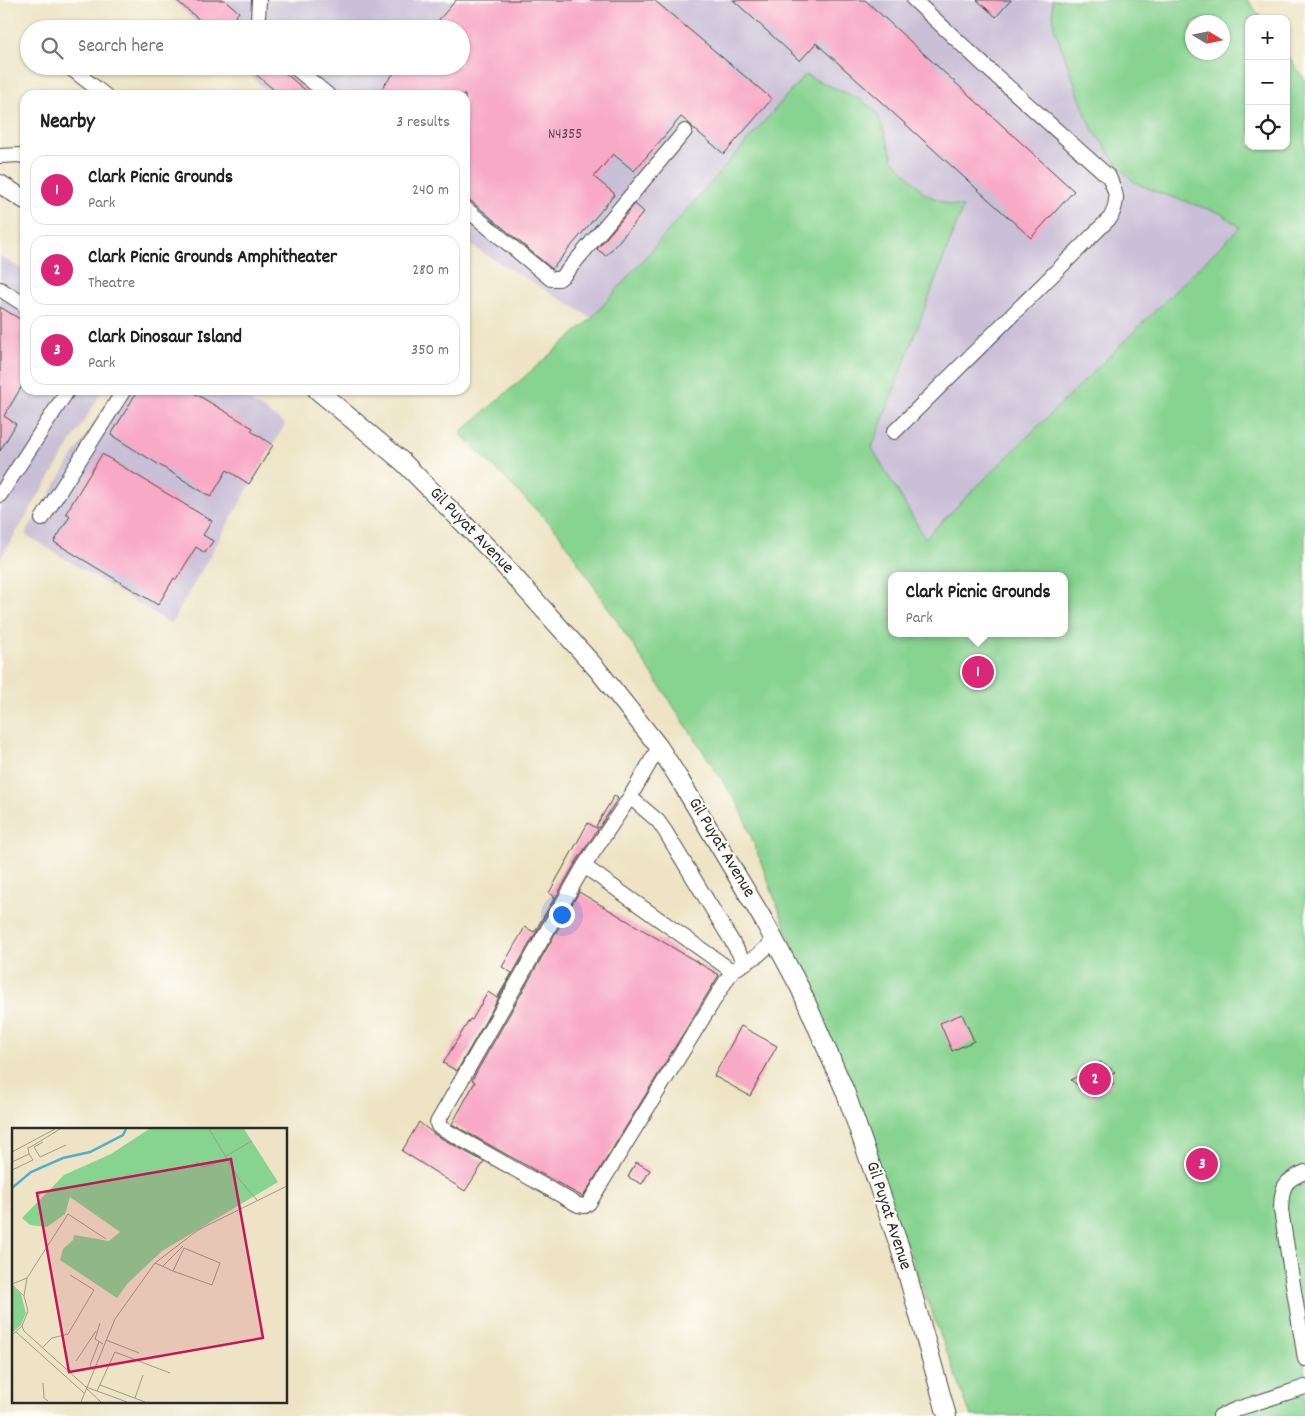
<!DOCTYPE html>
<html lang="en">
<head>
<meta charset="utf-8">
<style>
  body { margin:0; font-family:Dekko,sans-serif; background:#f2f2f2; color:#202124 }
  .controls { position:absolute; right:15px; top:15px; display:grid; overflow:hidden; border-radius:10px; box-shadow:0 1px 4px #0004 }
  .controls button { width:45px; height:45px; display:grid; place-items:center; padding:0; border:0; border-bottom:1px solid #e0e0e0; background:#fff; color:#202124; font:25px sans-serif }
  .compass { position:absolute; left:1185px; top:15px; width:45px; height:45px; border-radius:50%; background:#fff; box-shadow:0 1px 4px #0004; rotate:100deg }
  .you { position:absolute; left:561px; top:914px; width:18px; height:18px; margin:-12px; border:4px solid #fff; border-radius:50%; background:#1a73e8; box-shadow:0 0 0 8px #1a73e833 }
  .badge { display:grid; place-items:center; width:32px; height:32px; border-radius:50%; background:#db2777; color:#fff; font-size:16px; font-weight:700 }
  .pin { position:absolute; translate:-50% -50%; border:2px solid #fff; box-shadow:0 1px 5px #0006 }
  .popup { position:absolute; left:888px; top:572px; width:180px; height:65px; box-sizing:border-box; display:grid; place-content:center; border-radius:10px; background:#fff; filter:drop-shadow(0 1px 4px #0005); font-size:16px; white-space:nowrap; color:#757577 }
  .popup b { font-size:19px; color:#202124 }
  .popup::after { content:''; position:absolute; left:50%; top:100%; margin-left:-10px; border:10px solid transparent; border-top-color:#fff }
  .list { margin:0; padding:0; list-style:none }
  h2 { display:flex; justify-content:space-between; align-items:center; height:65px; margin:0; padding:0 20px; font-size:21px }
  h2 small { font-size:16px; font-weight:400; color:#757577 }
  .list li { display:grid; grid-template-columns:32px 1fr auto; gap:15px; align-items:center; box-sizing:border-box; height:70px; margin:0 10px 10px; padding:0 10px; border:1px solid #e0e0e0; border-radius:15px }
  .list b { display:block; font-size:19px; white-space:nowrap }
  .list p { margin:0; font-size:16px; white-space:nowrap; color:#757577 }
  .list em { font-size:16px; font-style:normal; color:#757577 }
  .icon { flex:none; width:28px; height:28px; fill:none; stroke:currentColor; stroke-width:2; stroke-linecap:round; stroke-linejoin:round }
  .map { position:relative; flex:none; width:1305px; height:1416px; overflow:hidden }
  .search { position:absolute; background:#fff; box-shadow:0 1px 4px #0004; left:20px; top:20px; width:450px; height:55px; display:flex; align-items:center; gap:12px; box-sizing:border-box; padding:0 18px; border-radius:28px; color:#757577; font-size:19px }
  .panel { position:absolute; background:#fff; box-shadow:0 1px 4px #0004; left:20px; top:90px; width:450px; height:305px; border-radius:15px }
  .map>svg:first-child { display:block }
  .industrial { fill:#c9bfd7 }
  .green { fill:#87d390; stroke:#597f5e; fill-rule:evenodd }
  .building { fill:#f8a9c6 }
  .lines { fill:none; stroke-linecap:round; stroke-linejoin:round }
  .minor-casing { stroke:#484742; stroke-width:16 }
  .major-casing { stroke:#484742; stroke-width:20 }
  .minor { stroke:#fff; stroke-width:14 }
  .major { stroke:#fff; stroke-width:18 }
  .labels { text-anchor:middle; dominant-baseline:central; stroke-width:4.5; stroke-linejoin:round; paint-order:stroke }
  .number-label { font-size:15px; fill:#5e4a52 }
  .street-label { font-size:18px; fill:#2b2b2b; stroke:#fdfcf7 }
  .inset-river { fill:none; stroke:#4db0cc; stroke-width:2.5 }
  .inset-road { fill:none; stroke:#a09a87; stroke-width:1 }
  .view { fill:#c2185b; fill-opacity:0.15; stroke:#c2185b; stroke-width:2.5 }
  .inset-edge { fill:none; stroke:#2b2b2b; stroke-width:2.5 }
</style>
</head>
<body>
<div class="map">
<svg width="1305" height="1416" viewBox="0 0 1305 1416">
  <rect width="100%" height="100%" fill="#fdfcf7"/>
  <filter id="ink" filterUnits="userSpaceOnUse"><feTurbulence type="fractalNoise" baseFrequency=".02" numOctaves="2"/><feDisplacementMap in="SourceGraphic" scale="10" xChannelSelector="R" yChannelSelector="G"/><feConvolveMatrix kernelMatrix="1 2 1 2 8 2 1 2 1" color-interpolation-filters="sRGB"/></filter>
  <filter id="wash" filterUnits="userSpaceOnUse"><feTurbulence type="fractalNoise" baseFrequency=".0096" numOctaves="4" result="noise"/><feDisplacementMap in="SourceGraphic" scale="20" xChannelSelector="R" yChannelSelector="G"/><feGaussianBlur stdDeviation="1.12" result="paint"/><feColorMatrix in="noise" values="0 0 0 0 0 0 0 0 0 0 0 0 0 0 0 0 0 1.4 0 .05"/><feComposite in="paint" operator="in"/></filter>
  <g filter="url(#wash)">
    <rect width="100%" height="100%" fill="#eee4c5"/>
    <g class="industrial">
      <path d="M173,0H1052L1054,27L1119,167L1135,182L1154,191L1220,213L1240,227L925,538L872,449L963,207L950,205L925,194L893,159L884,131L805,75L592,318L465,242V95H270L241,66H461V29H203Z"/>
      <path d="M0,256L25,272V390H103L0,559Z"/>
      <path d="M114,390H234L285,424L171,624L25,534Z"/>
    </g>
    <path class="green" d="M1052,0H1248L1262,19H1249V146H1286V53L1305,80V1416H971L740,807L558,532L460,433L592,318L805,75L860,99L876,111L884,131L893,159L925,194L950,205L963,207L872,448L925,538L1240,227L1220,213L1154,191L1134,182L1119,167L1093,130L1085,112L1054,27ZM1192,22H1222V52H1192ZM892,576H1064V633H892Z"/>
    <g id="blocks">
      <g class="building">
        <path d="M176,0H225L239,12L226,29H210Z"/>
        <path d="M456,0H654L772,99L724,154L693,128L691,125L681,117L634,171L613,154L594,177L615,194L552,269L471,201L465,199V95H376L400,66H461V29H431Z"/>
        <path d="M733,0H865L1074,191L1031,238L816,43L800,61Z"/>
        <path d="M977,0H1011L996,17Z"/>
        <path d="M246,66H277L311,95H280Z"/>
        <path d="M635,204L644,212L606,256L597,249Z"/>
        <path d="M0,307L25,322V381L4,416L16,424L0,451Z"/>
        <path d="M138,390H189L253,428L251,431L273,445L249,484L227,470L211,497L111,435Z"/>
        <path d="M102,454L212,521L203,535L213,541L205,553L196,547L176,580L174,578L158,605L54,542L70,516L66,513Z"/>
        <path d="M614,796L618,798L599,828L596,826Z"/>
        <path d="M588,823L598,829L576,862L457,1071L443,1063L470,1019L472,1020L488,992L497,998L512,973L502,967L525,927L534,932L538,926L555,897L549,893Z"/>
        <path d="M579,892L719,975L583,1197L452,1124L475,1082L472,1080Z"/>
        <path d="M962,1014L974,1041L952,1051L940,1023Z"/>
        <path d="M741,1026L777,1046L750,1096L714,1076Z"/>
        <path d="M1100,1062L1115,1072L1104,1078L1114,1084L1093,1097L1071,1080Z"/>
        <path d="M419,1122L434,1134L484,1162L465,1191L402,1151Z"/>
        <path d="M636,1162L650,1170L642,1184L628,1177Z"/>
      </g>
    </g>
  </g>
  <g filter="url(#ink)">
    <use href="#blocks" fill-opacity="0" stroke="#484742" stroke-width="1"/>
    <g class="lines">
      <defs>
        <g id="minor">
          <path d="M259,0L258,20L259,29"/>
          <path d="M293,66L328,95"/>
          <path d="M69,67L105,95"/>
          <path d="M0,156L21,155L25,157"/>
          <path d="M465,208L551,279H559L564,275L685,131"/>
          <path d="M0,289L25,305"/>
          <path d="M894,432L1111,217C1119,198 1117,195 1109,177L986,67L914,0"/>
          <path d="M0,495L68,390"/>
          <path d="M42,519L124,390"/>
          <path d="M630,797L658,821L665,831L745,963"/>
          <path d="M584,866L437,1123L438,1126L578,1205L585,1206L589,1203L732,971L584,866L630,797L659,747"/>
          <path d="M737,968L757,956L775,940"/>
          <path d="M1305,1172C1282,1181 1282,1188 1281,1210L1305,1359"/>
          <path d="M1220,1416L1237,1409L1305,1387"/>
        </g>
        <g id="major">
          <path d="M0,184L25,200"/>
          <path d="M317,390L403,462L492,552L597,669L659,747L678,777L764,921L800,988L845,1091L900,1248L947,1416"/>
        </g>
      </defs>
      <use href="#minor" class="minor-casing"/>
      <use href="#major" class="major-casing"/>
      <use href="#minor" class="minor"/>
      <use href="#major" class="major"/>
    </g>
  </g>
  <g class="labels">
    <g class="number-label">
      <text x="565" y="135">N4355</text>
    </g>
    <g class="street-label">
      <text transform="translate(471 531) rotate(46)">Gil Puyat Avenue</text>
      <text transform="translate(721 848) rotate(59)">Gil Puyat Avenue</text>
      <text transform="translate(888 1216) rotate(72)">Gil Puyat Avenue</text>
    </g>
  </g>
  <g transform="translate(12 1128)">
    <rect width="275" height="275" fill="#eee4c5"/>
    <path d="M137,1H232L266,54L150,123L116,155L105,170L48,132L51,121L61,112L62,107L97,113L108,104L58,69L53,86L35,99L18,97L10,90L52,47L99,26ZM0,158L9,166L14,185L9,197L0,205Z" fill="#87d390"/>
    <path class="inset-river" d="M0,60L19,44L51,30L78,24L111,7L114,1"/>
    <path class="inset-road" d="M197,1L227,51L245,72M31,14L22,19L28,29L54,17M17,20L48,1M0,24L43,1M214,28L240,13M0,34L17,26L16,19M184,34L192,39L215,31M0,42L21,32L17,26M143,135L161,143L172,120L208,135L200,157L161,143M151,138L171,118M0,156L15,150M0,157L12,168L16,183L10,198L0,207M12,168L15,150L56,86L94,111M88,195L83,211L91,216M10,198L12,203L74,259M4,204L72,265M94,212L127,225M30,220L40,210L56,206L82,162L58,147M64,233L84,203M81,242L78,237L87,214M31,255L32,270L36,273M88,257L133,274M74,259L115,274M75,261L89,274M85,263L103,224L158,245M123,270L131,247M69,274L103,191L143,135L186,102L275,58"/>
    <path class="view" d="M219,31L251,210L57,244L25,65Z"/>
    <rect width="275" height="275" class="inset-edge"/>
  </g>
</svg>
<div class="controls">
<button>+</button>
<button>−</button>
<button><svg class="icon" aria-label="locate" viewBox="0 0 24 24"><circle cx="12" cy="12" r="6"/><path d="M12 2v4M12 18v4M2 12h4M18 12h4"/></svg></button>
</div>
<svg class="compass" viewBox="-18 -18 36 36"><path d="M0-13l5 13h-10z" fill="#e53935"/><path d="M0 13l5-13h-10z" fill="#757577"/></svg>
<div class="you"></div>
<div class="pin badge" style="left:978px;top:672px">1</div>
<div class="popup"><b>Clark Picnic Grounds</b>Park</div>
<div class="pin badge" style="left:1095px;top:1079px">2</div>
<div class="pin badge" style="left:1202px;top:1164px">3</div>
<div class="search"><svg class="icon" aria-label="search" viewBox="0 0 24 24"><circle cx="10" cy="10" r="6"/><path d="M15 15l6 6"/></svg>Search here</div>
<section class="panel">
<h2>Nearby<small>3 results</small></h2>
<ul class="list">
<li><span class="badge">1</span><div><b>Clark Picnic Grounds</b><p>Park</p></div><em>240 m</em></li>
<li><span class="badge">2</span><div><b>Clark Picnic Grounds Amphitheater</b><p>Theatre</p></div><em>280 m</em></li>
<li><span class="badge">3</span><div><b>Clark Dinosaur Island</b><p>Park</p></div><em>350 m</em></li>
</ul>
</section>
</div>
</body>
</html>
